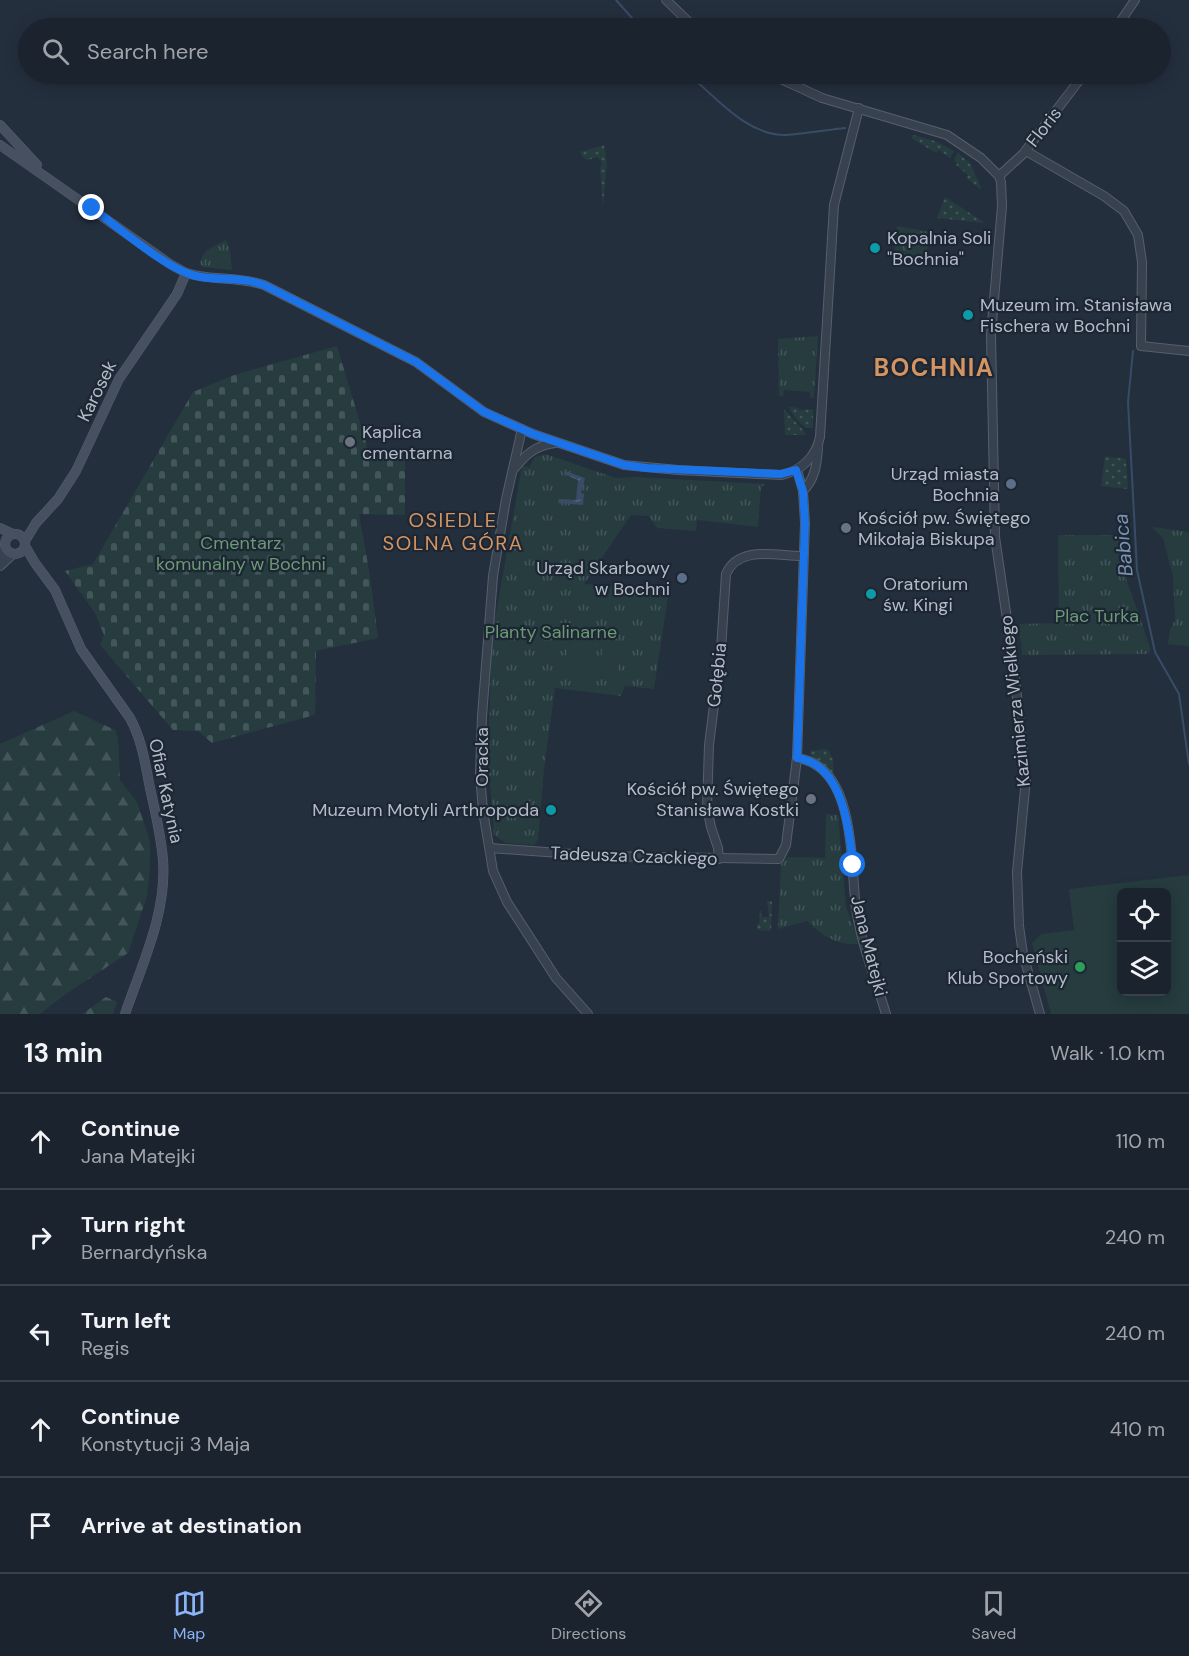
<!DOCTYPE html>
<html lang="en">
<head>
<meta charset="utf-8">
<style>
  body { margin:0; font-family:"DM Sans",sans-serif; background:#282f3a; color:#f1f3f6 }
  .controls { position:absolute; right:18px; bottom:18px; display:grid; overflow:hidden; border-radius:9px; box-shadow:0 3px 15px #0003 }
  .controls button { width:54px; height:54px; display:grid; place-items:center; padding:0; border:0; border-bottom:2px solid #39404a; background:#1b232e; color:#f1f3f6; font:30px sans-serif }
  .stop { position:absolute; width:18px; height:18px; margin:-14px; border:4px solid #1a73e8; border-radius:50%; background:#fff }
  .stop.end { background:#1a73e8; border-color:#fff; box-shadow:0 2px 6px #0008 }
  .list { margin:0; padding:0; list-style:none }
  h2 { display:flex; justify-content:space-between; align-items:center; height:78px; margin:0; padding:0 24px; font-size:26px }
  h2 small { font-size:20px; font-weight:400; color:#a0a4aa }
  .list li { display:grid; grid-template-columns:39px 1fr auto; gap:18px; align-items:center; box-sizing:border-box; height:96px; padding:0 24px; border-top:2px solid #39404a }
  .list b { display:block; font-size:22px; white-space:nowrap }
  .list p { margin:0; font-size:20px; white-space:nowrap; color:#a0a4aa }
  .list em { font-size:20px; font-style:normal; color:#a0a4aa }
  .icon { flex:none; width:33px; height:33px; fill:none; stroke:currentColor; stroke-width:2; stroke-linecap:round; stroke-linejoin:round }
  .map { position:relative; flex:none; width:1189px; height:1014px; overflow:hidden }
  .search { position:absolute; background:#1b232e; box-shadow:0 3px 15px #0003; left:18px; right:18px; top:18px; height:66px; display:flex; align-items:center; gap:15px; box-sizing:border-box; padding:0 21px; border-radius:33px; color:#a0a4aa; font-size:22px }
  .sheet { height:558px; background:#1b232e }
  nav { display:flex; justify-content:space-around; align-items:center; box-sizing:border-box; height:84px; border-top:2px solid #39404a; background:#1b232e; font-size:16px; color:#a0a4aa }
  nav a { display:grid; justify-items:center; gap:3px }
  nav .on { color:#8ab4f8 }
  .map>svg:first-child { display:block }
  .grass { fill:url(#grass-dots) }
  .forest { fill:url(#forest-firs) }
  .cemetery { fill:url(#cemetery-stones) }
  .park { fill:url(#park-tufts) }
  .pitch { fill:#263c3f; fill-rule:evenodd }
  .water { fill:url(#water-ripples) }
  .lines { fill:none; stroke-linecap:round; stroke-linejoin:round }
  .stream { stroke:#394c67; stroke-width:2 }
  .tertiary-casing { stroke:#565f6c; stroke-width:10 }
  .secondary-casing { stroke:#565f6c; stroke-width:10 }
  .tertiary { stroke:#38414e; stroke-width:8 }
  .secondary { stroke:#465061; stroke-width:9 }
  .route { stroke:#1a73e8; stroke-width:8 }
  .culture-dot { fill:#0f9aa8; stroke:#1d2633; stroke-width:2 }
  .worship-dot { fill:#6b7280; stroke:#1d2633; stroke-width:2 }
  .service-dot { fill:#5c6f8a; stroke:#1d2633; stroke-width:2 }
  .leisure-dot { fill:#2e9e5b; stroke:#1d2633; stroke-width:2 }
  .labels { text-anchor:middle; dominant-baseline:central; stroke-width:4.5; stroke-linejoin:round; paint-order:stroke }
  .street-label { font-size:18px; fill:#b4bcc9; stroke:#1d2633 }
  .poi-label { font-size:18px; fill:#b4bcc9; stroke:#1d2633; text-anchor:start }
  .park-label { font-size:18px; fill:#6b9a76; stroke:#1d2633 }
  .neighbourhood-label { font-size:20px; letter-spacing:1.5px; fill:#d59563; stroke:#1d2633 }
  .water-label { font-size:20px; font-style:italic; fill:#7c92b1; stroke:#1d2633 }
  .district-label { font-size:24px; font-weight:bold; letter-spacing:1.5px; fill:#d59563; stroke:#1d2633 }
</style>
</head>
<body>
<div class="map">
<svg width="1189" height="1014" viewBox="0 0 1189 1014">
  <defs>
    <pattern id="grass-dots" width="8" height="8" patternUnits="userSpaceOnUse" patternTransform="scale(1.5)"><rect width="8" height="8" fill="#263c3f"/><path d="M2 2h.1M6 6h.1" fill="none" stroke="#435659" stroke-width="1.8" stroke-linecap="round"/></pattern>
    <pattern id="forest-firs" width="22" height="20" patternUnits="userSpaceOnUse" patternTransform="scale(1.5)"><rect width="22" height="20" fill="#263c3f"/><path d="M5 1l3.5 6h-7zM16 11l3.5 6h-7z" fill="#435659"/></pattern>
    <pattern id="cemetery-stones" width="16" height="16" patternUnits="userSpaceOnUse" patternTransform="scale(1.5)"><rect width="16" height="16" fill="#263c3f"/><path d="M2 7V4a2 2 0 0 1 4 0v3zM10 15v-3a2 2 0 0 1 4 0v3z" fill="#435659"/></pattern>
    <pattern id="park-tufts" width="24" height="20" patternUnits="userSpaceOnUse" patternTransform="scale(1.5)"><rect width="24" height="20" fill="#263c3f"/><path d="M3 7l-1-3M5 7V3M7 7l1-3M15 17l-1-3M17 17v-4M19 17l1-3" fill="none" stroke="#435659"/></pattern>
    <pattern id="water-ripples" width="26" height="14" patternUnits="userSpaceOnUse" patternTransform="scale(1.5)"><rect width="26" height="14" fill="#394c67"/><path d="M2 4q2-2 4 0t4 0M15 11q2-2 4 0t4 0" fill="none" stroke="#53647b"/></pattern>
  </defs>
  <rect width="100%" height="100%" fill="#242f3e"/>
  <g class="grass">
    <path d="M913,135L935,141L954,151L950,158L939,150L936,153L911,138Z"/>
    <path d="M604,145L607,164L603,206L600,169L602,162L597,157L588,160L583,158L580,152Z"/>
    <path d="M958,153L970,163L981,187L980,189L966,178L968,175L956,165L957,163L954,160Z"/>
    <path d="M945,197L985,223L937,218Z"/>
    <path d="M788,407L799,408V410L813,409V428H806L796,419Z"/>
    <path d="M784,409L804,431L806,435H785Z"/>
    <path d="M1105,456L1126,459L1128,489L1101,486Z"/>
    <path d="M825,749L829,751L833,760L834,776L810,754V751Z"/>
    <path d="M767,901H772L771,931L757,930V924H759L760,911H762V917H769Z"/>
  </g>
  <g class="forest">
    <path d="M74,711L115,730L118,738L120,780L137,802L150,841V869L147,896L128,953L63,996L40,1014H0V744Z"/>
    <path d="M106,997L117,1002L113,1014H82Z"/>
  </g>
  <path class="cemetery" d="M337,346L371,459L405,458V515L359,514L370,576L378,638L316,651L315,715L212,743L198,731L173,730L100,645L104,635L95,613L65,571L93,564L193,392L234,375Z"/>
  <g class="park">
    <path d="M897,226L930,232L926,259L897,257L894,254Z"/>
    <path d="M226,240L230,250L232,270L203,267L200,264C201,250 215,246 226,240Z"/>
    <path d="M818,336L814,398H810V392L784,390L783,396H779L778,339Z"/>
    <path d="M545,454L616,478L636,477L765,484L761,488L758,527L697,520L696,531L657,528L649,516L631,515L584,584L669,590L654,689L625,686L621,696L555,688L544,769L538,840L534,845L506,843L494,835L488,760L492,636L522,466L529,467L535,457Z"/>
    <path d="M1152,527L1189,532V646L1168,644L1170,630L1175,620L1173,576L1163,538Z"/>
    <path d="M1058,535H1124L1126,578L1151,650L1148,654L1022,655L1019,624L1059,623Z"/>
    <path d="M826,814L838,815L846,906L859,944C838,946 822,936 807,921L778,929L781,864L788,857L825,858Z"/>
  </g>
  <g class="pitch">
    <path d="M570,623L594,625L589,672L566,670Z"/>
    <path d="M602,650L620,652L617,680L600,678Z"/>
    <path d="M1189,875V1014H1051L1032,943L1041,934L1074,930L1069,889ZM1122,892H1166V992H1122Z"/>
  </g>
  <path class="water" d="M565,471L585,478L581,493L584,494L583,505L558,503L559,499L576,500L578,480L564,474Z"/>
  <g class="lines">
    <g class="stream">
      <path d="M616,0L641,28"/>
      <path d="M688,74C716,97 746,135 785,135C805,134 826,130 845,128"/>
      <path d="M1133,351L1128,402L1137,570L1155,652L1179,694L1189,764"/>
    </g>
    <defs>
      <g id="tertiary">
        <path d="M666,0L695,28"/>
        <path d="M1116,28L1135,0"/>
        <path d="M770,74L822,98L947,135L981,158L999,176L1001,182L1002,206L991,335L995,537L1013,660L1026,779L1017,872L1019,926L1023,954L1040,1014"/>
        <path d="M1026,151L1104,196L1124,211L1138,235L1142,262L1141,346L1189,351"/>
        <path d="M999,176L1023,154L1084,74"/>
        <path d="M186,273C212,281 237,276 264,285L416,362L484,412L533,434L624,465L678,470L781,475C801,471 816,457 820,437L834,205L859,108"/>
        <path d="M522,429L506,499L493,576L482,716L480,775L483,811L493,871L507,902L556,978L588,1014"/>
        <path d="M514,469C525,455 536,445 555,443"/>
        <path d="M803,491C815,479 817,464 818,448"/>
        <path d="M0,558L5,547"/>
        <path d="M0,566L13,554"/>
        <path d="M797,758C857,766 850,865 856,908C861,944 876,980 886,1014"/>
        <path d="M490,848L600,856L779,859L786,845L797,758L805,523L803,491L797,470"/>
        <path d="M719,859L718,848L711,827L707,808L709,745L721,649L726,574C739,545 776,556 802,556"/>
      </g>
      <g id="secondary">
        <path d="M0,125L37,165"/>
        <path d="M0,145L170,264L186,273L177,294L119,379L76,471L58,499L36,523L25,541"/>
        <path d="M0,528L13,534"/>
        <circle cx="15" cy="544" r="10"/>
        <path d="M25,546L35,563L55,590L81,649L130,718C142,740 145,763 150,788C155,811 161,835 163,860C167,913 142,964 125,1014"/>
      </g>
    </defs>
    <use href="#tertiary" class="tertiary-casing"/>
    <use href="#secondary" class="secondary-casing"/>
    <use href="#tertiary" class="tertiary"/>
    <use href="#secondary" class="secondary"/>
  </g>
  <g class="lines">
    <path class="route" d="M92,208C118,227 166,269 196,276C219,281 238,276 264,285L416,362L484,412L533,434L624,465L647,468L781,474L796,470L803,491L805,523L797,758C843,764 849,828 853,865"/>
  </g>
  <g class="culture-dot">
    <circle cx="875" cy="248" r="6"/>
    <circle cx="968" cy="315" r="6"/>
    <circle cx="871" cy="594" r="6"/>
    <circle cx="551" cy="810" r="6"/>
  </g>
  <g class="worship-dot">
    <circle cx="350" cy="442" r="6"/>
    <circle cx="846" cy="528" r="6"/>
    <circle cx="811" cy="799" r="6"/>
  </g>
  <g class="service-dot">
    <circle cx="1011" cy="484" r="6"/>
    <circle cx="682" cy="578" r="6"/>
  </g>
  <circle class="leisure-dot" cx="1080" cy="967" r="6"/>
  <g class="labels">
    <g class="street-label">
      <text transform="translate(1044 127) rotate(-52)">Floris</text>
      <text transform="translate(97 391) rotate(-64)">Karosek</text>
      <text transform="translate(717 675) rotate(-84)">Gołębia</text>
      <text transform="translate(1015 701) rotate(-96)">Kazimierza Wielkiego</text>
      <text transform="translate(482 757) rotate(-90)">Oracka</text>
      <text transform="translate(166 791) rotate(78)">Ofiar Katynia</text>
      <text transform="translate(634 856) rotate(2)">Tadeusza Czackiego</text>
      <text transform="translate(869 946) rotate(76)">Jana Matejki</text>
    </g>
    <g class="poi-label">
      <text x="887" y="238">Kopalnia Soli<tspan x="887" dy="21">"Bochnia"</tspan></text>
      <text x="980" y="305">Muzeum im. Stanisława<tspan x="980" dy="21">Fischera w Bochni</tspan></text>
      <text x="362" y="432">Kaplica<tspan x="362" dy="21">cmentarna</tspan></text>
      <text x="999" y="474" text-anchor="end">Urząd miasta<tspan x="999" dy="21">Bochnia</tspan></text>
      <text x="858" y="518">Kościół pw. Świętego<tspan x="858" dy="21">Mikołaja Biskupa</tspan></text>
      <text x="670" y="568" text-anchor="end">Urząd Skarbowy<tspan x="670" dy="21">w Bochni</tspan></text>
      <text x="883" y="584">Oratorium<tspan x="883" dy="21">św. Kingi</tspan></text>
      <text x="799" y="789" text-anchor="end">Kościół pw. Świętego<tspan x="799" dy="21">Stanisława Kostki</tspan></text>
      <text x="539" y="810" text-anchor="end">Muzeum Motyli Arthropoda</text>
      <text x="1068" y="957" text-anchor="end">Bocheński<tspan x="1068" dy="21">Klub Sportowy</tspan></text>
    </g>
    <g class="park-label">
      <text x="241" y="543">Cmentarz<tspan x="241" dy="21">komunalny w Bochni</tspan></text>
      <text x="1097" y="616">Plac Turka</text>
      <text x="551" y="632">Planty Salinarne</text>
    </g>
    <g class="neighbourhood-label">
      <text x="453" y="520">OSIEDLE<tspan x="453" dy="23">SOLNA GÓRA</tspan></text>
    </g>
    <g class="water-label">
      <text transform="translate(1123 545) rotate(-95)">Babica</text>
    </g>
    <g class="district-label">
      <text x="934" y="367">BOCHNIA</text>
    </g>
  </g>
</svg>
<div class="controls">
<button><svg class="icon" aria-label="locate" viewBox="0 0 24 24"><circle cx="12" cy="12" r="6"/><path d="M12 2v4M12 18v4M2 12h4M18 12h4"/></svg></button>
<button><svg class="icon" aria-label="layers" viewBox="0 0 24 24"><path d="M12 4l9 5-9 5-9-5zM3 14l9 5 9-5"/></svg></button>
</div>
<div class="stop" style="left:853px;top:865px"></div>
<div class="stop end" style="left:92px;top:208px"></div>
<div class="search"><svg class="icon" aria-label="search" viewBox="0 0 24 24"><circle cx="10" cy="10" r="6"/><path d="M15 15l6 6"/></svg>Search here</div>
</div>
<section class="sheet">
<h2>13 min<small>Walk · 1.0 km</small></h2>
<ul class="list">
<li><svg class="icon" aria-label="ahead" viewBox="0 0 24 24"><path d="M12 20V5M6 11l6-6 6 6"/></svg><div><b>Continue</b><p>Jana Matejki</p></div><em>110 m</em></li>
<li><svg class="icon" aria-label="right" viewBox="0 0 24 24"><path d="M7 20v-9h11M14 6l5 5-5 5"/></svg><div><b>Turn right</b><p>Bernardyńska</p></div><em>240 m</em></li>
<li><svg class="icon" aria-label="left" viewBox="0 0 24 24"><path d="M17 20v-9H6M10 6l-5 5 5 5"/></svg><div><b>Turn left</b><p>Regis</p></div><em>240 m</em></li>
<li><svg class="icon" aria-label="ahead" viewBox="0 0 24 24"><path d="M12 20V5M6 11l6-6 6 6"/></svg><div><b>Continue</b><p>Konstytucji 3 Maja</p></div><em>410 m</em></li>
<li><svg class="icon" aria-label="arrive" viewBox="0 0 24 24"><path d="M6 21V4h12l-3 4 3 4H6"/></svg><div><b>Arrive at destination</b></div></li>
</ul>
</section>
<nav>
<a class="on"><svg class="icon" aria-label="map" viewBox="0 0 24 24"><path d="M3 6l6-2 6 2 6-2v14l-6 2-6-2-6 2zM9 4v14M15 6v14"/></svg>Map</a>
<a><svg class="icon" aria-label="directions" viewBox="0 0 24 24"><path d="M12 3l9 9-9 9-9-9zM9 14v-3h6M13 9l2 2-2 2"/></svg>Directions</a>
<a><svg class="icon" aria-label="saved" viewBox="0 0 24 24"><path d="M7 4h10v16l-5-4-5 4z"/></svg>Saved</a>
</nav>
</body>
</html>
